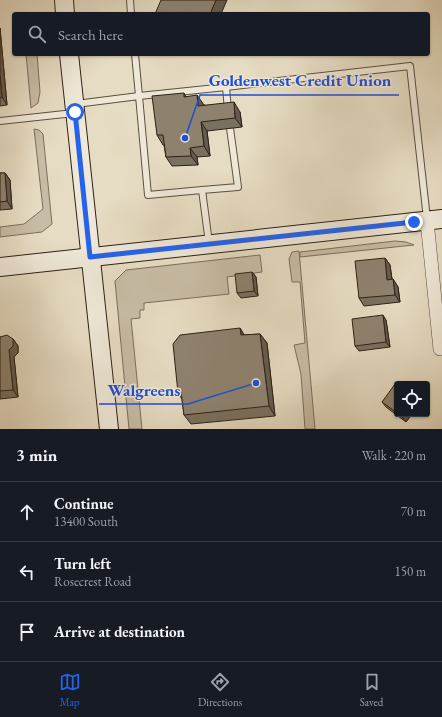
<!DOCTYPE html>
<html lang="en">
<head>
<meta charset="utf-8">
<style>
  body { margin:0; font-family:"EB Garamond",serif; background:#242831; color:#f1f3f6 }
  .controls { position:absolute; right:12px; bottom:12px; display:grid; overflow:hidden; border-radius:4px; box-shadow:0 1px 3px #0004 }
  .controls button { width:36px; height:36px; display:grid; place-items:center; padding:0; border:0; border-bottom:1px solid #363941; background:#171b24; color:#f1f3f6; font:20px sans-serif }
  .stop { position:absolute; width:12px; height:12px; margin:-9px; border:3px solid #2563eb; border-radius:50%; background:#fff }
  .stop.end { background:#2563eb; border-color:#fff; box-shadow:0 1px 4px #0008 }
  .list { margin:0; padding:0; list-style:none }
  h2 { display:flex; justify-content:space-between; align-items:center; height:52px; margin:0; padding:0 16px; font-size:17px }
  h2 small { font-size:13px; font-weight:400; color:#9ea1a6 }
  .list li { display:grid; grid-template-columns:26px 1fr auto; gap:12px; align-items:center; box-sizing:border-box; height:60px; padding:0 16px; border-top:1px solid #363941 }
  .list b { display:block; font-size:15px; white-space:nowrap }
  .list p { margin:0; font-size:13px; white-space:nowrap; color:#9ea1a6 }
  .list em { font-size:13px; font-style:normal; color:#9ea1a6 }
  .icon { flex:none; width:22px; height:22px; fill:none; stroke:currentColor; stroke-width:2; stroke-linecap:round; stroke-linejoin:round }
  .map { position:relative; flex:none; width:442px; height:429px; overflow:hidden }
  .search { position:absolute; background:#171b24; box-shadow:0 1px 3px #0004; left:12px; right:12px; top:12px; height:44px; display:flex; align-items:center; gap:10px; box-sizing:border-box; padding:0 14px; border-radius:4px; color:#9ea1a6; font-size:15px }
  .sheet { height:232px; background:#171b24 }
  nav { display:flex; justify-content:space-around; align-items:center; box-sizing:border-box; height:56px; border-top:1px solid #363941; background:#171b24; font-size:11px; color:#9ea1a6 }
  nav a { display:grid; justify-items:center; gap:2px }
  nav .on { color:#2563eb }
  .map>svg:first-child { display:block }
  .green { fill:#c7bca5; stroke:#7b6e5d }
  .lines { fill:none; stroke-linecap:round; stroke-linejoin:round }
  .lane-casing { stroke:#5d4f40; stroke-width:8 }
  .street-casing { stroke:#5d4f40; stroke-width:14 }
  .secondary-casing { stroke:#2f2015; stroke-width:20 }
  .lane { stroke:#efe8d8; stroke-width:6 }
  .street { stroke:#efe8d8; stroke-width:13 }
  .secondary { stroke:#efe8d8; stroke-width:18 }
  .wall { fill:#7a705f; stroke:#2f2015 }
  .shaded-wall { fill:#635b4e; stroke:#2f2015 }
  .building { fill:#8e826f; stroke:#2f2015 }
  .route { stroke:#2563eb; stroke-width:5 }
  .leader { fill:none; stroke:#1d4ed8; stroke-width:1.5 }
  .callout-dot { fill:#1d4ed8; stroke:#efe8d8; stroke-width:1.5 }
  .callout-label { font-size:17px; text-anchor:middle; font-weight:bold; fill:#1d4ed8; stroke:#efe8d8; stroke-width:3; stroke-linejoin:round; paint-order:stroke }
</style>
</head>
<body>
<div class="map">
<svg width="442" height="429" viewBox="0 0 442 429">
  <rect width="100%" height="100%" fill="#e6dcc3"/>
  <filter id="stains"><feTurbulence type="fractalNoise" baseFrequency=".005" numOctaves="4"/><feColorMatrix values="0 0 0 0 .2 0 0 0 0 .09 0 0 0 0 .02 0 0 0 .5 -.17"/></filter>
  <radialGradient id="worn" r=".72"><stop offset=".6" stop-color="#630" stop-opacity="0"/><stop offset="1" stop-color="#630" stop-opacity=".3"/></radialGradient>
  <g class="green">
    <path d="M26,54H37L40,92L38,103L31,108Z"/>
    <path d="M34,129L39,130L43,134L52,224L42,232L0,237V227L24,224L43,209Z"/>
    <path d="M395,241L406,242L414,245L300,257V252Z"/>
    <path d="M299,251L315,429H305L301,374L294,345L305,343L300,282H292L289,259L292,252Z"/>
    <path d="M260,255L262,272L227,277L229,294L144,303V310H140V318L131,319L142,429H129L115,281L126,270Z"/>
  </g>
  <g class="lines">
    <defs>
      <g id="lane">
        <path d="M130,0L131,14"/>
        <path d="M135,54L139,96L226,87L228,110"/>
        <path d="M226,87L410,66L427,219"/>
        <path d="M76,104L139,96L148,195L202,190L209,243"/>
        <path d="M0,121L74,113"/>
        <path d="M202,190L238,187L230,128"/>
      </g>
      <path id="street" d="M427,221L440,349"/>
      <g id="secondary">
        <path d="M64,0L65,14"/>
        <path d="M69,54L109,429"/>
        <path d="M0,267L442,219"/>
      </g>
    </defs>
    <use href="#lane" class="lane-casing"/>
    <use href="#street" class="street-casing"/>
    <use href="#secondary" class="secondary-casing"/>
    <use href="#lane" class="lane"/>
    <use href="#street" class="street"/>
    <use href="#secondary" class="secondary"/>
  </g>
  <g class="wall">
    <path d="M0,28L7,105L0,106Z"/>
    <path d="M184,93L186,97L204,105L240,112L242,127L207,131L210,156L197,157L198,165L172,166L166,157L164,145H163L157,135Z"/>
    <path d="M0,173H5L10,180L12,209L0,210Z"/>
    <path d="M385,258L390,265L392,279H393L398,287L400,302L364,306L359,298Z"/>
    <path d="M252,272L256,277L258,296L241,298L237,293Z"/>
    <path d="M386,320L390,347L359,351L355,346Z"/>
    <path d="M240,328L244,335L260,334L267,343L275,416L191,424L184,415L182,399L178,393Z"/>
    <path d="M0,337L13,339L18,346V353L14,357L18,397L0,399Z"/>
    <path d="M397,386V414H412L406,422L386,407L382,402Z"/>
  </g>
  <g class="shaded-wall">
    <path d="M216,0H227L221,14H210Z"/>
    <path d="M0,28L7,105L2,97L0,76Z"/>
    <path d="M197,95L204,105L205,116L198,106Z"/>
    <path d="M234,102L240,112L242,127L235,118Z"/>
    <path d="M201,122L207,131L210,156L204,146Z"/>
    <path d="M190,148L197,157L198,165L191,156Z"/>
    <path d="M5,173L10,180L12,209L7,201Z"/>
    <path d="M385,258L390,265L393,287L387,280Z"/>
    <path d="M252,272L256,277L258,296L254,291Z"/>
    <path d="M393,279L398,287L400,302L395,295Z"/>
    <path d="M383,315L386,320L390,347L386,342Z"/>
    <path d="M240,328L246,338L241,335Z"/>
    <path d="M260,334L267,343L275,416L269,406Z"/>
    <path d="M13,339L18,346V353L14,357L18,397L13,390L9,350Z"/>
    <path d="M405,414H412L406,422L402,417Z"/>
  </g>
  <g class="building">
    <path d="M161,0H216L210,14H155Z"/>
    <path d="M0,76L2,97L0,98Z"/>
    <path d="M184,93V97L197,95L198,106L234,102L235,118L201,122L204,146L190,148L191,156L166,157L163,135H157L152,96Z"/>
    <path d="M0,173H5L7,201L0,202Z"/>
    <path d="M385,258L387,280L393,279L395,295L359,298L355,261Z"/>
    <path d="M252,272L254,291L237,293L235,274Z"/>
    <path d="M383,315L386,342L355,346L352,319Z"/>
    <path d="M240,328L241,335L260,334L269,406L184,415L181,392L178,393L173,344L180,335Z"/>
    <path d="M7,335L13,339V346L9,350L13,390L0,391V337Z"/>
    <path d="M395,384L397,386V413L382,402Z"/>
    <path d="M398,414H405L402,417Z"/>
  </g>
  <g class="lines">
    <path class="route" d="M75,112L90,257L414,222"/>
  </g>
  <path class="leader" d="M185 138L200 95H399M256 383L188 404H99"/>
  <g class="callout-dot">
    <circle cx="185" cy="138" r="4"/>
    <circle cx="256" cy="383" r="4"/>
  </g>
  <g class="callout-label">
    <text x="300" y="86">Goldenwest Credit Union</text>
    <text x="144" y="396">Walgreens</text>
  </g>
  <rect width="100%" height="100%" filter="url(#stains)"/>
  <rect width="100%" height="100%" fill="url(#worn)"/>
</svg>
<div class="controls">
<button><svg class="icon" aria-label="locate" viewBox="0 0 24 24"><circle cx="12" cy="12" r="6"/><path d="M12 2v4M12 18v4M2 12h4M18 12h4"/></svg></button>
</div>
<div class="stop" style="left:75px;top:112px"></div>
<div class="stop end" style="left:414px;top:222px"></div>
<div class="search"><svg class="icon" aria-label="search" viewBox="0 0 24 24"><circle cx="10" cy="10" r="6"/><path d="M15 15l6 6"/></svg>Search here</div>
</div>
<section class="sheet">
<h2>3 min<small>Walk · 220 m</small></h2>
<ul class="list">
<li><svg class="icon" aria-label="ahead" viewBox="0 0 24 24"><path d="M12 20V5M6 11l6-6 6 6"/></svg><div><b>Continue</b><p>13400 South</p></div><em>70 m</em></li>
<li><svg class="icon" aria-label="left" viewBox="0 0 24 24"><path d="M17 20v-9H6M10 6l-5 5 5 5"/></svg><div><b>Turn left</b><p>Rosecrest Road</p></div><em>150 m</em></li>
<li><svg class="icon" aria-label="arrive" viewBox="0 0 24 24"><path d="M6 21V4h12l-3 4 3 4H6"/></svg><div><b>Arrive at destination</b></div></li>
</ul>
</section>
<nav>
<a class="on"><svg class="icon" aria-label="map" viewBox="0 0 24 24"><path d="M3 6l6-2 6 2 6-2v14l-6 2-6-2-6 2zM9 4v14M15 6v14"/></svg>Map</a>
<a><svg class="icon" aria-label="directions" viewBox="0 0 24 24"><path d="M12 3l9 9-9 9-9-9zM9 14v-3h6M13 9l2 2-2 2"/></svg>Directions</a>
<a><svg class="icon" aria-label="saved" viewBox="0 0 24 24"><path d="M7 4h10v16l-5-4-5 4z"/></svg>Saved</a>
</nav>
</body>
</html>
